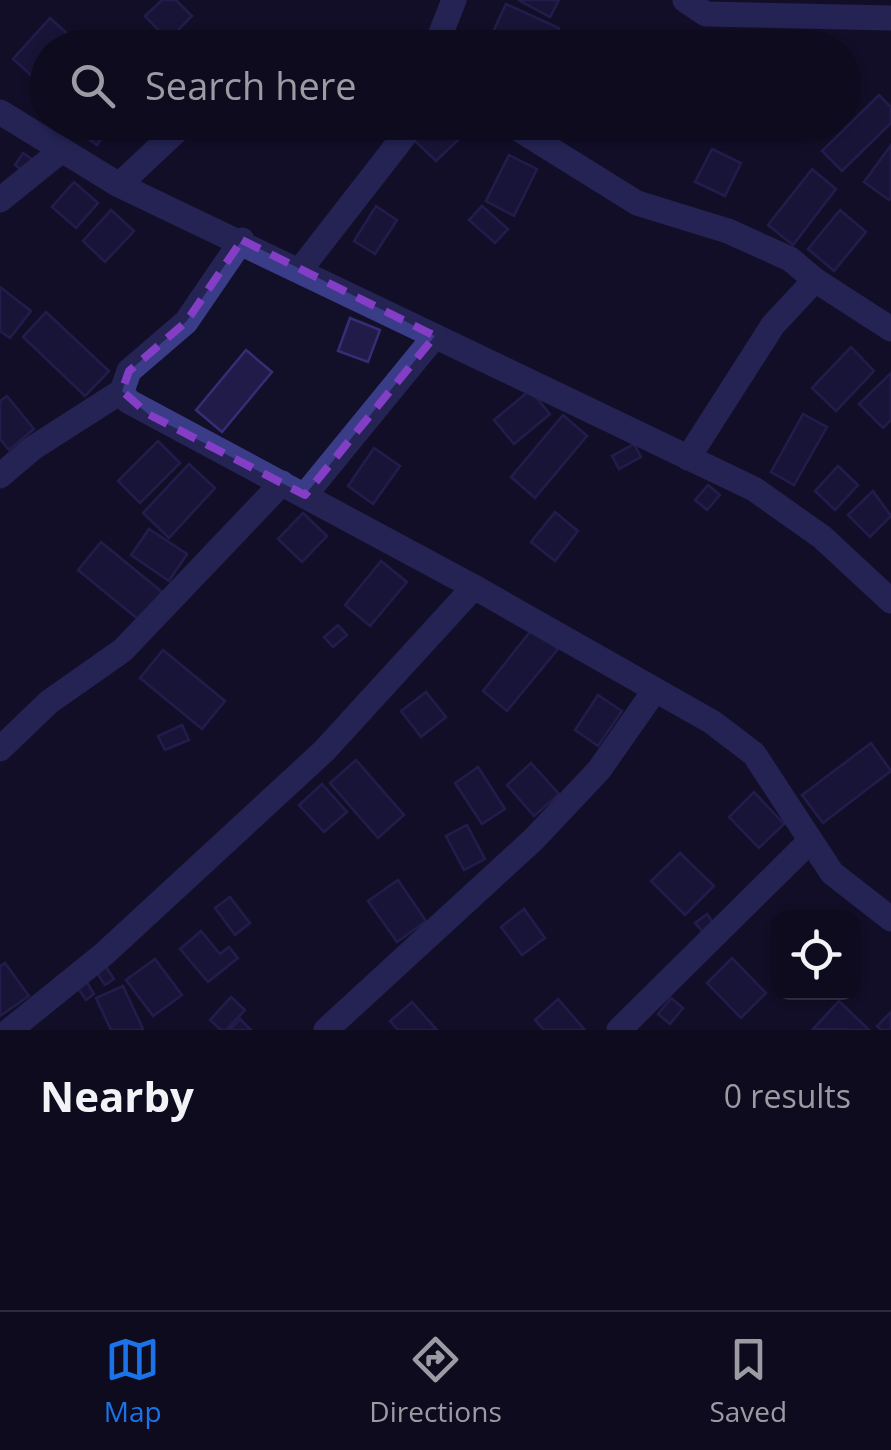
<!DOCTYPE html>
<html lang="en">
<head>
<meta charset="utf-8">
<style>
  body { margin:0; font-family:"Open Sans",sans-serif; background:#1c192b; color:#f1f3f6 }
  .controls { position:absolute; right:30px; bottom:30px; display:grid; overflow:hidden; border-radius:20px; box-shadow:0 2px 8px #0004 }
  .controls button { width:90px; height:90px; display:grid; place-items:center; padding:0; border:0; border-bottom:2px solid #2e2b3c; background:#0e0b1e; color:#f1f3f6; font:50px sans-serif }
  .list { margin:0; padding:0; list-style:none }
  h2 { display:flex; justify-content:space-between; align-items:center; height:130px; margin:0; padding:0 40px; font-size:42px }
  h2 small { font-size:32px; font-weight:400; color:#9b9ba4 }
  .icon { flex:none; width:55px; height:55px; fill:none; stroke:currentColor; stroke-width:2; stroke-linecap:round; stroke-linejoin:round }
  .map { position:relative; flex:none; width:891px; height:1030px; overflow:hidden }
  .search { position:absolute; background:#0e0b1e; box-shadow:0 2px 8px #0004; left:30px; right:30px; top:30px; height:110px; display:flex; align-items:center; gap:25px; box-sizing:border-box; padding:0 35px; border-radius:55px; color:#9b9ba4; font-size:38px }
  .sheet { height:280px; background:#0e0b1e }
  nav { display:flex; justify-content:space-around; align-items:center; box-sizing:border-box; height:140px; border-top:2px solid #2e2b3c; background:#0e0b1e; font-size:28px; color:#9b9ba4 }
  nav a { display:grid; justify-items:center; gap:5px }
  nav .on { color:#1a73e8 }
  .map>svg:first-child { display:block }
  .building { fill:#211b4a; stroke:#362d76; stroke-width:2.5 }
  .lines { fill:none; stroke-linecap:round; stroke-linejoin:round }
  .minor { stroke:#3a3c88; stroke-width:25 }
  .marked { fill:none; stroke:#843dc5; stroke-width:8; stroke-dasharray:20 12; stroke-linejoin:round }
</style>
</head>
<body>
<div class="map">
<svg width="891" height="1030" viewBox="0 0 891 1030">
  <rect width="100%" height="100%" fill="#120f28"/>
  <g class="building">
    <path d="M162,0H176L192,16L168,40L145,16Z"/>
    <path d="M518,0H559L550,17Z"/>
    <path d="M506,4L559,28L550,48H516L491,36Z"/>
    <path d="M50,18L70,36L59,48H48V60L33,77L13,59Z"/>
    <path d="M879,95L891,107V123L842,171L822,151Z"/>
    <path d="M74,122H113L97,145L71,127Z"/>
    <path d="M427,122H444L460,138L436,161L412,138Z"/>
    <path d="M891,145V197L889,200L864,182Z"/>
    <path d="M712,149L741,163L725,196L695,182Z"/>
    <path d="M23,153L35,161L26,173L15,165Z"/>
    <path d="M509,155L537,169L514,216L486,201Z"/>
    <path d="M812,169L836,189L793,245L768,225Z"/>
    <path d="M74,182L98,203L76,228L52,207Z"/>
    <path d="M376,206L397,220L375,254L354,241Z"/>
    <path d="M482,206L508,229L495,243L469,220Z"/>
    <path d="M111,210L134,231L105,262L83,241Z"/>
    <path d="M840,210L866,232L834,271L808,249Z"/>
    <path d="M0,287L31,311L10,338L0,331Z"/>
    <path d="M46,312L109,371L85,396L23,337Z"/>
    <path d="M350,318L380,330L368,362L338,351Z"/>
    <path d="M851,347L874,371L836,411L812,388Z"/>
    <path d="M246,350L272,372L222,432L196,410Z"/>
    <path d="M891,373V420L883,428L859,404Z"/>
    <path d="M530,390L550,414L514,444L494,420Z"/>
    <path d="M7,396L34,429L9,450L0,439V401Z"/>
    <path d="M803,414L827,427L794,485L771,472Z"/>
    <path d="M563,415L587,436L535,498L511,477Z"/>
    <path d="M158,441L180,463L140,503L118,481Z"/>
    <path d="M634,444L641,457L619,469L612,456Z"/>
    <path d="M374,448L400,466L373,504L348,486Z"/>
    <path d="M189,464L215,488L169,538L143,513Z"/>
    <path d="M838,466L858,485L835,510L815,491Z"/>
    <path d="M708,485L720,495L707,510L695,500Z"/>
    <path d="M873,491L891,516L870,537L848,515Z"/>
    <path d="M555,512L578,531L555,561L531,542Z"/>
    <path d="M303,513L327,536L302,562L278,539Z"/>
    <path d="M149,529L187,554L169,581L131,555Z"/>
    <path d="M101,542L162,592L139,620L78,570Z"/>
    <path d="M381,561L407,582L370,626L345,605Z"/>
    <path d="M338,625L347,635L333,647L324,637Z"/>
    <path d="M533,628L558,649L507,711L483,691Z"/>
    <path d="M163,650L225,701L202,729L140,678Z"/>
    <path d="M426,692L446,717L421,737L401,711Z"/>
    <path d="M598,695L622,711L598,746L575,730Z"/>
    <path d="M182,725L189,740L165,750L158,736Z"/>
    <path d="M871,743L891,771L823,823L802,795Z"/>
    <path d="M356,760L404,815L378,838L330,783Z"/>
    <path d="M531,763L559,794L534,816L507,785Z"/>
    <path d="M478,767L505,809L482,824L455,783Z"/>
    <path d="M322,784L347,812L324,832L299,805Z"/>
    <path d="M754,792L784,824L759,848L729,817Z"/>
    <path d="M467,825L485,859L464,870L446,836Z"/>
    <path d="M680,853L714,886L685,915L651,881Z"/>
    <path d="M398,880L426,921L397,942L368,901Z"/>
    <path d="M230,897L250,923L235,935L215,908Z"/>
    <path d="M524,909L545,938L522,955L501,927Z"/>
    <path d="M707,914L714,924L703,932L695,923Z"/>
    <path d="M201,931L220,954L229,947L238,958L208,982L180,949Z"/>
    <path d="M732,958L766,993L741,1018L707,983Z"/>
    <path d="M155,959L182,995L153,1016L126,980Z"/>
    <path d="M5,963L29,996L0,1016V966Z"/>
    <path d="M106,967L114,979L105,985L97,973Z"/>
    <path d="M86,981L94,994L86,1000L77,987Z"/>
    <path d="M123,986L143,1029L142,1030H111L96,998Z"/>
    <path d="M231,997L245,1010L226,1030H221L210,1020Z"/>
    <path d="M671,998L683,1008L670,1024L658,1014Z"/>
    <path d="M558,999L585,1030H544L535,1020Z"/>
    <path d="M839,1001L869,1030L813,1029Z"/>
    <path d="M412,1002L437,1030H398L390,1021Z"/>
    <path d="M891,1012V1030H881L877,1026Z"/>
    <path d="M240,1019L251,1030H229Z"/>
  </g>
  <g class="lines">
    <g class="minor">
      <path d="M685,0L706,14L891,18"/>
      <path d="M435,48L454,0"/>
      <path d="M0,112L119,185L754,489L822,537L891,601"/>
      <path d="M507,122L637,203L728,231L790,259L815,280L773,325L688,458"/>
      <path d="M119,185L186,122"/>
      <path d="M0,200L62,150"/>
      <path d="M242,240L186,322L129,371L122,391L128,401L474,587L712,722L754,754L832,873L891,919"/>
      <path d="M300,270L415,122"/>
      <path d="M815,280L891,329"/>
      <path d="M0,476L33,448L122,391"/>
      <path d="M305,495L435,336"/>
      <path d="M0,749L49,702L123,650L282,483"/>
      <path d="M10,1030L104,954L324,751L474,587"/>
      <path d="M326,1030L534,839L599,770L655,690"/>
      <path d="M619,1030L808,843"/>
    </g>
  </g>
  <path d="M0 0H891V1030H0ZM242,240L435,336L305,495L148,414L122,391L129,371L186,322Z" fill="#120f28" fill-opacity=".55" fill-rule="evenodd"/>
  <path class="marked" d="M242,240L435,336L305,495L148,414L122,391L129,371L186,322Z"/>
</svg>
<div class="controls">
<button><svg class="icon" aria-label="locate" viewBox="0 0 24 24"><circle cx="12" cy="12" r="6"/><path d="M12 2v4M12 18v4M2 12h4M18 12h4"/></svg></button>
</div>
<div class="search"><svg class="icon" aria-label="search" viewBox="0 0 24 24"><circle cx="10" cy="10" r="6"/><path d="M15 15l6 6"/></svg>Search here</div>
</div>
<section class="sheet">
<h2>Nearby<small>0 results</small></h2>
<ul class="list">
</ul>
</section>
<nav>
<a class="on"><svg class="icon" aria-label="map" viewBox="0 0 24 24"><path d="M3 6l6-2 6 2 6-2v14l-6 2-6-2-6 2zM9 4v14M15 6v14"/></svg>Map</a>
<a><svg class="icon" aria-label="directions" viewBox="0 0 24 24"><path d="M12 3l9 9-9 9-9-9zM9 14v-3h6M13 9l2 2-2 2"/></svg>Directions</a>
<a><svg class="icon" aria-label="saved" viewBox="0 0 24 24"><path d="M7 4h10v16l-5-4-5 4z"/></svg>Saved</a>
</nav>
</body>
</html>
